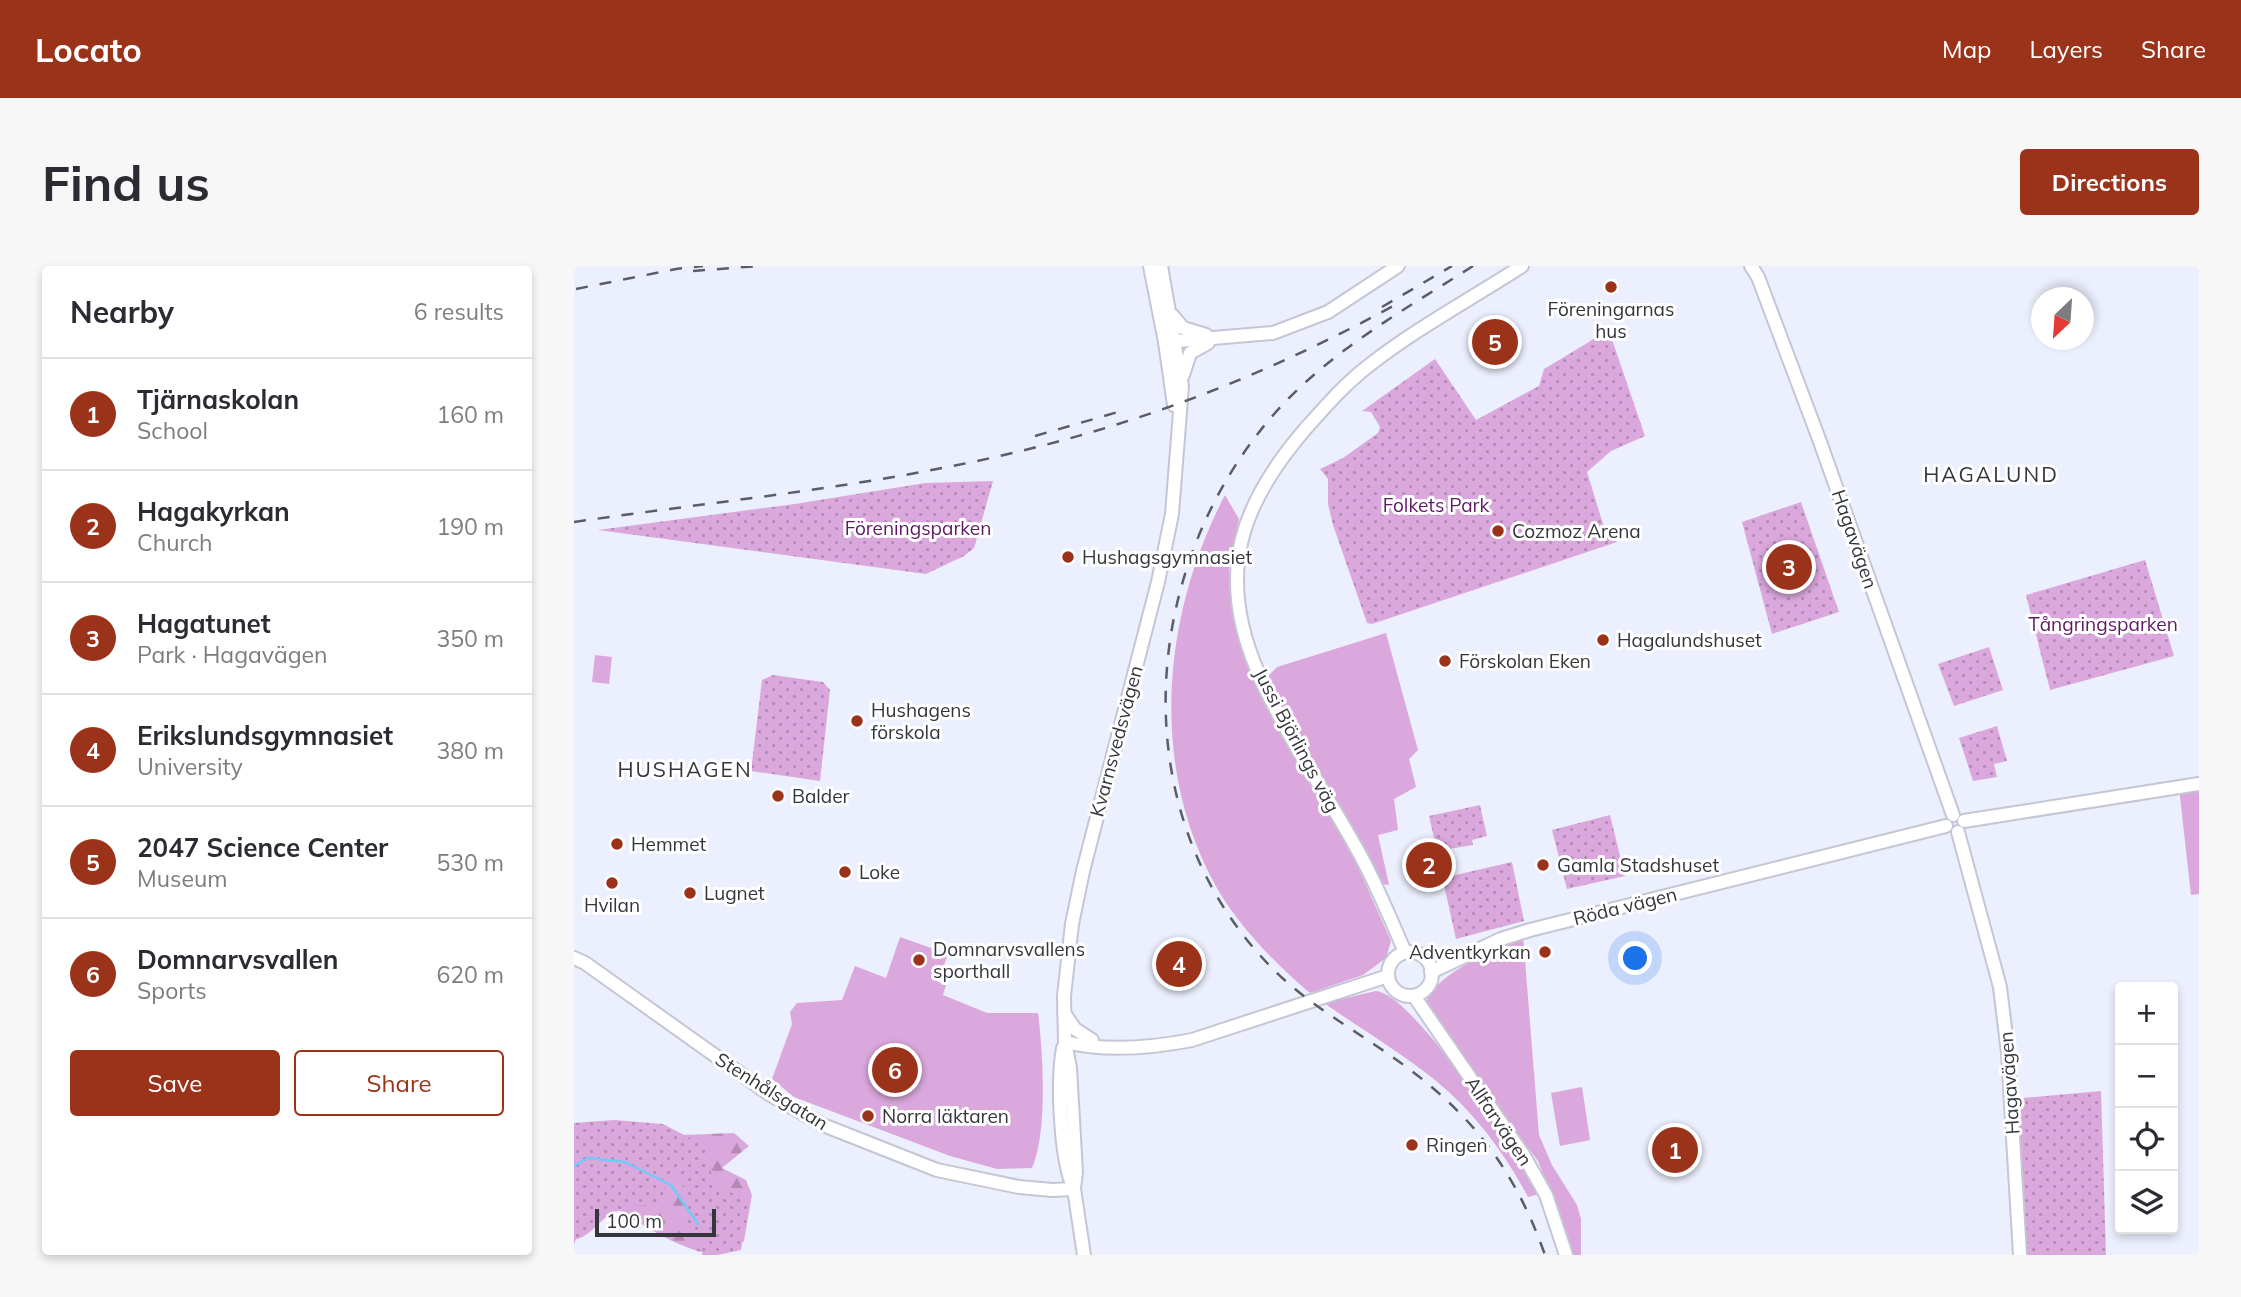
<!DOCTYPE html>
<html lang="en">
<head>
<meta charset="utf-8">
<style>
  body { margin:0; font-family:Mulish,sans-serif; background:#f7f7f7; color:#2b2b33 }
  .controls { position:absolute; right:21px; bottom:21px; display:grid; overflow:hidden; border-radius:7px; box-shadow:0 4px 10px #0003 }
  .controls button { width:63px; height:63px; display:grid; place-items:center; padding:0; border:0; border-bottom:2px solid #e1e1e2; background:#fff; color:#2b2b33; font:35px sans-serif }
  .compass { position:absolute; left:1457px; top:21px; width:63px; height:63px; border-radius:50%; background:#fff; box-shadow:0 4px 10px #0003; rotate:205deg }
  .scale { position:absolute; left:21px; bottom:18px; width:121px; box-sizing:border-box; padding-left:7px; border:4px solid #35363c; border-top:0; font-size:19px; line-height:24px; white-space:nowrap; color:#35363c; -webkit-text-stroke:5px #fff; paint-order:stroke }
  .you { position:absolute; left:1062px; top:693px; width:24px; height:24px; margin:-18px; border:5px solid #fff; border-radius:50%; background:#1a73e8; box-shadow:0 0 0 10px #1a73e833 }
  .badge { display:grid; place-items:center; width:46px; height:46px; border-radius:50%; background:#9b331a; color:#fff; font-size:23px; font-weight:700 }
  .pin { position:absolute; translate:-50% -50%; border:4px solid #fff; box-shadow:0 2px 7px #0006 }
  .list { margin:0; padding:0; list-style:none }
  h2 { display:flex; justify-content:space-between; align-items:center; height:91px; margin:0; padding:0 28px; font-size:30px }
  h2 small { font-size:23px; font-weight:400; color:#7c7c81 }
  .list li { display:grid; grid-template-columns:46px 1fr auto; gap:21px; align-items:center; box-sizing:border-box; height:112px; padding:0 28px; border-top:2px solid #e1e1e2 }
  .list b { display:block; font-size:26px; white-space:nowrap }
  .list p { margin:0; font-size:23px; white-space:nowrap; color:#7c7c81 }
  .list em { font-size:23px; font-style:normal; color:#7c7c81 }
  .actions { display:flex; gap:14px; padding:21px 28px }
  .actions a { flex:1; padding:16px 0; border:2px solid #9b331a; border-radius:7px; text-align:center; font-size:24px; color:#9b331a }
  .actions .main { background:#9b331a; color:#fff }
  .icon { flex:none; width:38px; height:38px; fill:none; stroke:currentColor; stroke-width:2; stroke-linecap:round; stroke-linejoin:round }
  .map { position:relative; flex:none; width:1625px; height:989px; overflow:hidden; border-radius:7px }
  header { display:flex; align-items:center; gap:42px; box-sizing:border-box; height:98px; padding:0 35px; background:#9b331a; color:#fff }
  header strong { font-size:33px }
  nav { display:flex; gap:38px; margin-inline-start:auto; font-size:24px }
  .intro { display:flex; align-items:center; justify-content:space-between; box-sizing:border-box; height:168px; padding:0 42px }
  h1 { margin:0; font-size:49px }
  .button { padding:18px 32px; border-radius:7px; background:#9b331a; color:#fff; font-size:24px; font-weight:700 }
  main { display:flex; gap:42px; padding:0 42px }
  aside { flex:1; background:#fff; border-radius:7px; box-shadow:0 4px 10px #0003 }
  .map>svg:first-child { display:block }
  .grass { fill:#dba8dd }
  .forest { fill:url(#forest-firs) }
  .park { fill:url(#park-dots) }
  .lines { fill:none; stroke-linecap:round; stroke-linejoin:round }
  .stream { stroke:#6fcbf9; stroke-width:2.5 }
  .secondary-casing { stroke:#c4c6d4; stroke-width:16 }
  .secondary { stroke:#fff; stroke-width:12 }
  .rail { stroke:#5b5d64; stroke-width:2.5; stroke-dasharray:12 12; stroke-linecap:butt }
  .poi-dot { fill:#9b331a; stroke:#fff; stroke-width:2.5 }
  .labels { text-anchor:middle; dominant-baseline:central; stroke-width:6; stroke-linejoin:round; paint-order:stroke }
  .poi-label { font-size:19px; fill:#35363c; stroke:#fff; text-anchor:start }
  .park-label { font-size:19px; fill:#5f1865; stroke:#fff }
  .street-label { font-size:19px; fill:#35363c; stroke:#fff }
  .neighbourhood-label { font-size:21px; letter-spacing:2px; fill:#35363c; stroke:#fff }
</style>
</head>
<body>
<header>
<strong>Locato</strong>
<nav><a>Map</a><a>Layers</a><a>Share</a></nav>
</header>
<div class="intro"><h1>Find us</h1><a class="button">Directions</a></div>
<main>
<aside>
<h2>Nearby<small>6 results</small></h2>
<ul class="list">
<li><span class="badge">1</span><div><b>Tjärnaskolan</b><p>School</p></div><em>160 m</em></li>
<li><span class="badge">2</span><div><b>Hagakyrkan</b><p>Church</p></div><em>190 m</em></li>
<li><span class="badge">3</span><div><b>Hagatunet</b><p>Park · Hagavägen</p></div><em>350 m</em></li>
<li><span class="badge">4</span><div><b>Erikslundsgymnasiet</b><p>University</p></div><em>380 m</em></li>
<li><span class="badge">5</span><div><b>2047 Science Center</b><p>Museum</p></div><em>530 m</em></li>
<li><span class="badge">6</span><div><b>Domnarvsvallen</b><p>Sports</p></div><em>620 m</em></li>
</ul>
<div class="actions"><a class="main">Save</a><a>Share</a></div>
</aside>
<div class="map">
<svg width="1625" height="989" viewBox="0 0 1625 989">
  <defs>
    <pattern id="forest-firs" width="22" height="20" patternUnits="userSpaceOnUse" patternTransform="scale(1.75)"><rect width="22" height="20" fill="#dba8dd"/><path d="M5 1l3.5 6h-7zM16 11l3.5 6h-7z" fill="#b28ab4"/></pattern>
    <pattern id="park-dots" width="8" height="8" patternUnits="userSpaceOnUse" patternTransform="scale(1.75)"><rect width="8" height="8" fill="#dba8dd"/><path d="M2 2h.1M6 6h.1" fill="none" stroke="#b28ab4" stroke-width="1.8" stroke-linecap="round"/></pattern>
  </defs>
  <rect width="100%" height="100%" fill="#eceffd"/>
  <g class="grass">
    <path d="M651,229L665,253C662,269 656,286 655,302C654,335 662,366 674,395L784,601L817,675L812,692L789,709L736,727C701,697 668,664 644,624C574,502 588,349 651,229Z"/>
    <path d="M812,367L844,484L835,493L842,521L820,533L824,564L804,569L815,619L806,618L695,427V409L703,401Z"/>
    <path d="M21,389L38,391L35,418L18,416Z"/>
    <path d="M1625,518V628L1617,629L1605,522Z"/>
    <path d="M949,669L965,869L978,899L1003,939L1007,953V989H994L988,956L964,895L909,823L856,743L853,735C860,709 925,681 949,669Z"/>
    <path d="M326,671L374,688L364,716L372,719L369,729L413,747H464C469,786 474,866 458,902L423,903L376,890L220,831L198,813L218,758L216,746L223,737L268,734L281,700L312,712Z"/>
    <path d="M802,725C841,729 944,890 965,928L954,931C931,887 900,846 861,814C826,786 787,763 750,737Z"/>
    <path d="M1008,821L1016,874L986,880L977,827Z"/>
  </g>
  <path class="forest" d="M0,863L83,870L160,867L175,880L148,902L172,914L178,929L170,975C162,981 155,987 145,988C111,989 59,953 31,935L9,958L0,978Z"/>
  <g class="park">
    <path d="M1034,62L1071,170L1037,185L1013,206L1029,258L1043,276L798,358L793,357L759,259L754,238V213L746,203L769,192L804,167L806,161L797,146L788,145L861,93L902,154L965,120L970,103L1015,76Z"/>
    <path d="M419,215L400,282L390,290L352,308L24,264L221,238L351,217Z"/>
    <path d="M1227,236L1265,346L1198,368L1168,256Z"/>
    <path d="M1571,294L1600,390L1476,424L1452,329Z"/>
    <path d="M1415,381L1429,424L1380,440L1364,398Z"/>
    <path d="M199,409L249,416L256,424L246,515L177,505L188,414Z"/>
    <path d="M1423,460L1433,495L1420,498L1423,511L1399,515L1385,472Z"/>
    <path d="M906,539L913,570L898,574L899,579L863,585L855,550Z"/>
    <path d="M1036,549L1051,610L993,623L978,564Z"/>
    <path d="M938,596L950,655L882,673L870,619L874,618L873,611Z"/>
    <path d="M1527,825L1532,989H1446L1437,833Z"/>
    <path d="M40,854L89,858L133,881L138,912L143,922L176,933L167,984L143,989H128L130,967L112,961C116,940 117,921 97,909L91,913L90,941C71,936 47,940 31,952C20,961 14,971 0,974V857Z"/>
  </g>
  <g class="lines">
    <path class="stream" d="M0,900L14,892L51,896L97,919L124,958"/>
    <defs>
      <g id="secondary">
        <path d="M576,0L591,76L600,139"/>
        <path d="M1177,0L1184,11L1245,173L1379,549"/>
        <path d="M598,49L609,62L632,69"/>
        <path d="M591,76L699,67L754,46L824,0"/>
        <path d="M609,109L616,87L634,77"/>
        <path d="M1390,555L1625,518"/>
        <path d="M1384,566L1426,721L1434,787L1446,989"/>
        <path d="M831,686C816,652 802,617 784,585C751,525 710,467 683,404C642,307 666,238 733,161C752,140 770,119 793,101C841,63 897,33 948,0"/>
        <circle cx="836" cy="708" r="22"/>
        <path d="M0,692L11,697L195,828L249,859L363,904L445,921L478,924L500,923"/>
        <path d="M857,706L927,673L956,664L1372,560"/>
        <path d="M840,730L950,890L972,929L992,989"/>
        <path d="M490,747L501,763L518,774"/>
        <path d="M491,776C532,786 577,782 618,774L814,710"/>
        <path d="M489,782C483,815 486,893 500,923"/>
        <path d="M510,989L500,923L502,906L496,802L491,776L490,730L498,658L509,605L584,316L598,248L608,120L587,0"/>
      </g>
    </defs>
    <use href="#secondary" class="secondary-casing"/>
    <use href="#secondary" class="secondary"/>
    <g class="rail">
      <path d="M0,0H1"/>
      <path d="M899,0C830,44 756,85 701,147C564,302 548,549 697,701C728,733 767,756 804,781C888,837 937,893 971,989"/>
      <path d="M119,5L184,0"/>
      <path d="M2,23L102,3L129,0"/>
      <path d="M808,41L878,0"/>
      <path d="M461,170L544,146"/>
      <path d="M0,256C151,234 306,220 455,183C582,152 704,103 819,40"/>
    </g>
  </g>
  <g class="poi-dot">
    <circle cx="1037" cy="21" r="7"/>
    <circle cx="924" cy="265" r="7"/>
    <circle cx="494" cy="291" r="7"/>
    <circle cx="1029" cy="374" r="7"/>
    <circle cx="871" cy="395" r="7"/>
    <circle cx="283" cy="455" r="7"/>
    <circle cx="204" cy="530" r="7"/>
    <circle cx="43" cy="578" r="7"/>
    <circle cx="969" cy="599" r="7"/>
    <circle cx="271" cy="606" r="7"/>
    <circle cx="38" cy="617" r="7"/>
    <circle cx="116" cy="627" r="7"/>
    <circle cx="971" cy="686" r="7"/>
    <circle cx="345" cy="694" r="7"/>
    <circle cx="294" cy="850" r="7"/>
    <circle cx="838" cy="879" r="7"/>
  </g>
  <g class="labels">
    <g class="poi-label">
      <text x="1037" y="43" text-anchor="middle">Föreningarnas<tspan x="1037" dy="22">hus</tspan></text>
      <text x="938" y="265">Cozmoz Arena</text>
      <text x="508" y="291">Hushagsgymnasiet</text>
      <text x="1043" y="374">Hagalundshuset</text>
      <text x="885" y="395">Förskolan Eken</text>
      <text x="297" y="444">Hushagens<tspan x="297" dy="22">förskola</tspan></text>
      <text x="218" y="530">Balder</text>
      <text x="57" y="578">Hemmet</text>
      <text x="983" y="599">Gamla Stadshuset</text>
      <text x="285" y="606">Loke</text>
      <text x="130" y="627">Lugnet</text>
      <text x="38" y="639" text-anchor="middle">Hvilan</text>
      <text x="359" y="683">Domnarvsvallens<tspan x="359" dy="22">sporthall</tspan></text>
      <text x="957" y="686" text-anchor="end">Adventkyrkan</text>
      <text x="308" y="850">Norra läktaren</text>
      <text x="852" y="879">Ringen</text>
    </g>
    <g class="park-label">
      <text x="862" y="239">Folkets Park</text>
      <text x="344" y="262">Föreningsparken</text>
      <text x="1529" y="358">Tångringsparken</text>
    </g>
    <g class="street-label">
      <text transform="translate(1281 273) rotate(71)">Hagavägen</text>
      <text transform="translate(723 474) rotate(62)">Jussi Björlings väg</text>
      <text transform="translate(542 475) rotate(-75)">Kvarnsvedsvägen</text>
      <text transform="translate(1051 640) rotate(-14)">Röda vägen</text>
      <text transform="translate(1435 817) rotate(-94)">Hagavägen</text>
      <text transform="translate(198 825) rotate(32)">Stenhålsgatan</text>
      <text transform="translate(925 855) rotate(56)">Allfarvägen</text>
    </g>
    <g class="neighbourhood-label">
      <text x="1417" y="208">HAGALUND</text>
      <text x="111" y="503">HUSHAGEN</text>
    </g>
  </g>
</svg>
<div class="controls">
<button>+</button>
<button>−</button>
<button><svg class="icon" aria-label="locate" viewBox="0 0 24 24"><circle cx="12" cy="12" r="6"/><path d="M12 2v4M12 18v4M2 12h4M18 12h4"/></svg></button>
<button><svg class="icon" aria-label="layers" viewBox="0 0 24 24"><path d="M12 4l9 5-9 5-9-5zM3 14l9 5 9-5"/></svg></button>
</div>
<svg class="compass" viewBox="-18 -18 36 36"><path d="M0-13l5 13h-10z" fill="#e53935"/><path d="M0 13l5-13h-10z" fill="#7c7c81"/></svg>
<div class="scale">100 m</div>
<div class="you"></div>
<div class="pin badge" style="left:1101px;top:884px">1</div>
<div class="pin badge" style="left:855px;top:599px">2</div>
<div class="pin badge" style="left:1215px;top:301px">3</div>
<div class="pin badge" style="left:605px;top:698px">4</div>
<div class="pin badge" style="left:921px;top:76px">5</div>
<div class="pin badge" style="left:321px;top:804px">6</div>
</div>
</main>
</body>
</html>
